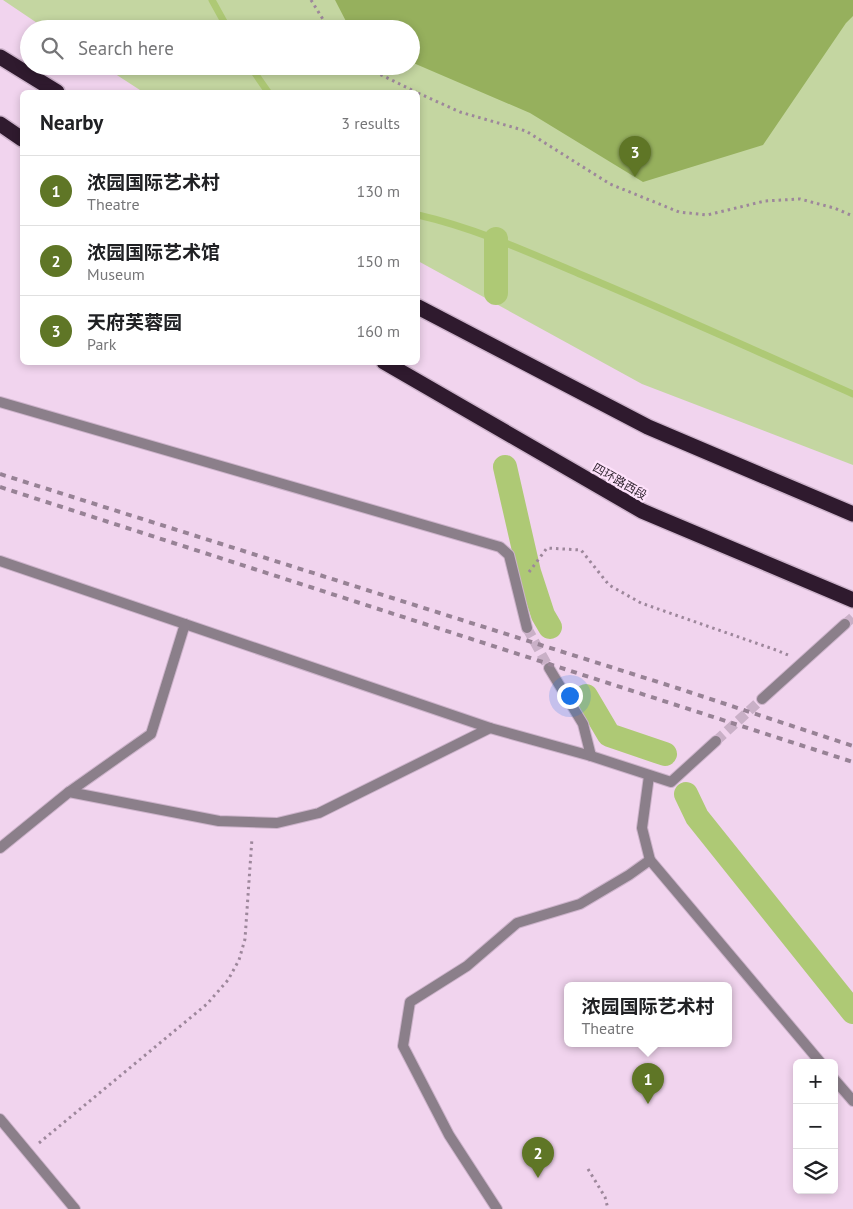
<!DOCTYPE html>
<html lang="en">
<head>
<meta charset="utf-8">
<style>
  body { margin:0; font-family:"PT Sans","Noto Sans SC",sans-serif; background:#f6f6f6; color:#202124 }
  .controls { position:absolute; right:15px; bottom:15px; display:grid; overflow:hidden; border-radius:8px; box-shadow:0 2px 8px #0003 }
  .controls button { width:45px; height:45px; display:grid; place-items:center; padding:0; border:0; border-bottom:1px solid #e0e0e0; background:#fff; color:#202124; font:25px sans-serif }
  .you { position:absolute; left:569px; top:695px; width:18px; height:18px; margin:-12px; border:4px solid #fff; border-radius:50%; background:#1a73e8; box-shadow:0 0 0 8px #1a73e833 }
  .badge { display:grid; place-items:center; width:32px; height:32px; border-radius:50%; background:#5f7626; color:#fff; font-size:16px; font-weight:700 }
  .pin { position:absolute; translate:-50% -41px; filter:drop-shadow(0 1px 2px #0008) }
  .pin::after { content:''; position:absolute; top:26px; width:18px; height:15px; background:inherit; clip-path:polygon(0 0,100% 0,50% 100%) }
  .popup { position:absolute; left:564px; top:982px; width:168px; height:65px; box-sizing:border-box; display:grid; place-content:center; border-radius:8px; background:#fff; filter:drop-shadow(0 1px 4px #0005); font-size:16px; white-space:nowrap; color:#757577 }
  .popup b { font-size:19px; color:#202124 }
  .popup::after { content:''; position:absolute; left:50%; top:100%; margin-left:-10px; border:10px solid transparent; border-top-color:#fff }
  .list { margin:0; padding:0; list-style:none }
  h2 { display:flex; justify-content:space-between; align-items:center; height:65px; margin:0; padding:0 20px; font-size:21px }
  h2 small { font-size:16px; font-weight:400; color:#757577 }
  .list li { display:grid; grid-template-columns:32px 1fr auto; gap:15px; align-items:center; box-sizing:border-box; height:70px; padding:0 20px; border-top:1px solid #e0e0e0 }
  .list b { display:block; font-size:19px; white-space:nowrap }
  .list p { margin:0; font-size:16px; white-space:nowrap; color:#757577 }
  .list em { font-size:16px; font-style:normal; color:#757577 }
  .icon { flex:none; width:28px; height:28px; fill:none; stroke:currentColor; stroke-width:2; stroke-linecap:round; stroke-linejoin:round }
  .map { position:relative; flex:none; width:853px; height:1209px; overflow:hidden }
  .search { position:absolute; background:#fff; box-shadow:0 2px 8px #0003; left:20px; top:20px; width:400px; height:55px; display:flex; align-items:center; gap:12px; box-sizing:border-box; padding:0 18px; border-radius:28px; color:#757577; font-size:19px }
  .panel { position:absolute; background:#fff; box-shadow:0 2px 8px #0003; left:20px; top:90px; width:400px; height:275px; border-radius:8px }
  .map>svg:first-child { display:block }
  .green { fill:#c4d6a1 }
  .forest { fill:#96b05d }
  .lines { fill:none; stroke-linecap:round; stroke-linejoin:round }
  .stream { stroke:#aec975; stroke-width:7 }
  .canal { stroke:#aec975; stroke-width:24 }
  .minor-tunnel { stroke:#c9b0c7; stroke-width:10; stroke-dasharray:10 5; stroke-linecap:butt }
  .service-casing { stroke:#cdb3cb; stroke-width:12 }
  .minor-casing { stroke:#cdb3cb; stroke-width:12 }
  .motorway-casing { stroke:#cdb3cb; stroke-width:18 }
  .path { stroke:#9d879b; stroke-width:3; stroke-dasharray:2.5 4; stroke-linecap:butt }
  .service { stroke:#8b7f8a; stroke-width:10 }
  .minor { stroke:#8b7f8a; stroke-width:10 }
  .motorway { stroke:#2f1a2e; stroke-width:15 }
  .rail { stroke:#978295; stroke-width:4; stroke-dasharray:6 6; stroke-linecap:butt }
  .labels { text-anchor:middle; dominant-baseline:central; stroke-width:4.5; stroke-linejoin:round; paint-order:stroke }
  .street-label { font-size:12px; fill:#2a1f29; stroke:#fee1fb }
</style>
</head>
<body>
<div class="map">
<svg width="853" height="1209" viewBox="0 0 853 1209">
  <rect width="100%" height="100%" fill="#f1d4ee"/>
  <path class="green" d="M3,0H853V465L642,384L418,261V92H143L103,66H411V29H46Z"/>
  <path class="forest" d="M335,0H853V16L846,23L763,145L643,182L530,113L411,62V29H350Z"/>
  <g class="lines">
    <g class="stream">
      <path d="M212,0L228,29"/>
      <path d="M250,66L268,92"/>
      <path d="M418,215C475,228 528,252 582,275C673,313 763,354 853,394"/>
    </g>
    <g class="canal">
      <path d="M496,239V293"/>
      <path d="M505,467L529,572L543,615L550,627"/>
      <path d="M586,696L609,735L665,754"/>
      <path d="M686,794L697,817L853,1012"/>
    </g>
    <g class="minor-tunnel">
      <path d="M845,624L853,617"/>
      <path d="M527,628L549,668"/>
      <path d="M716,741L762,699"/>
    </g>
    <defs>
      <g id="service">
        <path d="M649,776L642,828L650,860L821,1063"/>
        <path d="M834,1079L853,1101"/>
        <path d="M497,1209L449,1135L403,1046L410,1002L467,966L517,923L580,904L629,875L650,860"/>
      </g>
      <g id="minor">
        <path d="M0,402L500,547L509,555L527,628"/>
        <path d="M0,561L490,728L591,756L671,782L716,741"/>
        <path d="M549,668L583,724L591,756"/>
        <path d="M762,699L845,624"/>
        <path d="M69,792L151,734L185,624"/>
        <path d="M0,848L69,792L219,821L277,823L319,813L490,728"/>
        <path d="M0,1119L75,1209"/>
      </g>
      <g id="motorway">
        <path d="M0,57L57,92"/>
        <path d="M0,124L22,139"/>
        <path d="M418,307L648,427L853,514"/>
        <path d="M384,362L642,511L853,600"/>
      </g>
    </defs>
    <use href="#service" class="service-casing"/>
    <use href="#minor" class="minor-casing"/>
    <use href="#motorway" class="motorway-casing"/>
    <g class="path">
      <path d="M311,0L329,29"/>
      <path d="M363,66L416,92"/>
      <path d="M418,93L460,112L526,131L610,184L679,212L707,215L765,201L800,199L834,208L853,216"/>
      <path d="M529,572L547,548L581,550L609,585L641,603L776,650L788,655"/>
      <path d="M39,1143L207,1004L228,980L239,960L245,939L252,838"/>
      <path d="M588,1169L605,1197L608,1209"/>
    </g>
    <use href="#service" class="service"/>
    <use href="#minor" class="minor"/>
    <use href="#motorway" class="motorway"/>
    <g class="rail">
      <path d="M0,474L677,688L853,746"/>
      <path d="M0,487L853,762"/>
    </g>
  </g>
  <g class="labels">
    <g class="street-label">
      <text transform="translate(620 481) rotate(30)">四环路西段</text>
    </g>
  </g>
</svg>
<div class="controls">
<button>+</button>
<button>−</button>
<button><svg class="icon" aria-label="layers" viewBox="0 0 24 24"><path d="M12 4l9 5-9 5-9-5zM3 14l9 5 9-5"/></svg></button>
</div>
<div class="you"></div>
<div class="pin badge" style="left:648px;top:1104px">1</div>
<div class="popup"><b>浓园国际艺术村</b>Theatre</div>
<div class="pin badge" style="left:538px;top:1178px">2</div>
<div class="pin badge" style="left:635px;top:177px">3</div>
<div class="search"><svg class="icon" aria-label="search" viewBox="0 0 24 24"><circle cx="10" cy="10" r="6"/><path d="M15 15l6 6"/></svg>Search here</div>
<section class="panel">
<h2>Nearby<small>3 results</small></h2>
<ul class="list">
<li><span class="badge">1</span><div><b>浓园国际艺术村</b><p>Theatre</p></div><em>130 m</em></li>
<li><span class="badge">2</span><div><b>浓园国际艺术馆</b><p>Museum</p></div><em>150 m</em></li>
<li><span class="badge">3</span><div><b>天府芙蓉园</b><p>Park</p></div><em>160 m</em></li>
</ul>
</section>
</div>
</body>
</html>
